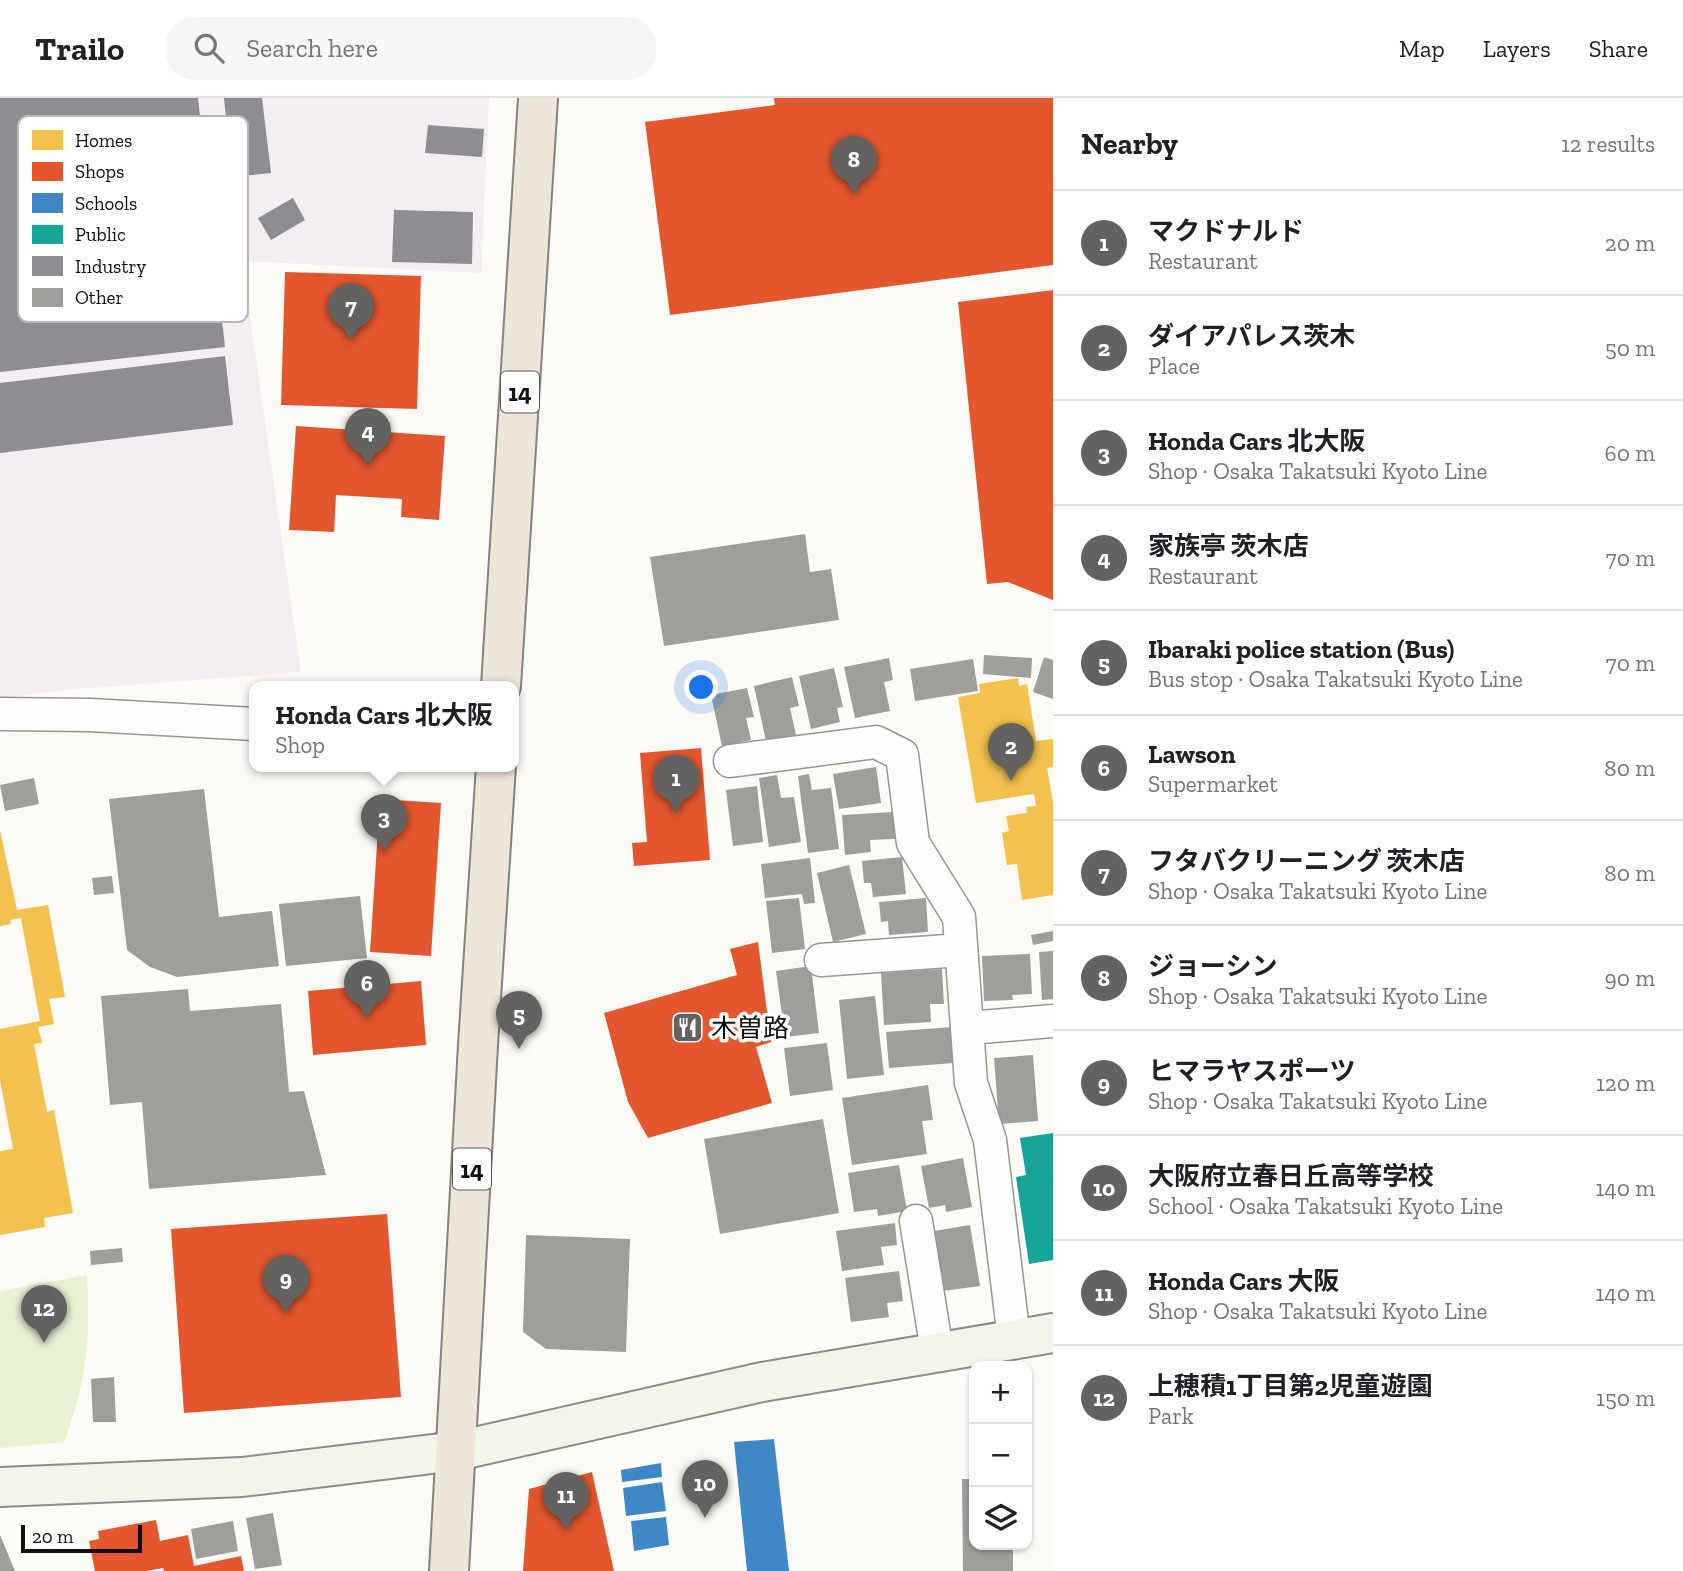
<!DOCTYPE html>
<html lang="en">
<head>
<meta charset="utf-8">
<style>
  body { margin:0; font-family:"Zilla Slab","Noto Sans JP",serif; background:#f6f6f6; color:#202124 }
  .controls { position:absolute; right:21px; bottom:21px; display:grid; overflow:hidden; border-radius:14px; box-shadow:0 2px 5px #0004 }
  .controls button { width:63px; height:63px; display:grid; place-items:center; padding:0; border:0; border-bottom:2px solid #e0e0e0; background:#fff; color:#202124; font:35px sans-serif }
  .scale { position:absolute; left:21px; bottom:18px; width:121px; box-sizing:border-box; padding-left:7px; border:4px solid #101010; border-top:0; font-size:19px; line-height:24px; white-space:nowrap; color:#101010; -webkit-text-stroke:5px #fff; paint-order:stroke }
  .you { position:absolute; left:702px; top:590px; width:24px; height:24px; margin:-18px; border:5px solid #fff; border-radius:50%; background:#1a73e8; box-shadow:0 0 0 10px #1a73e833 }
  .badge { display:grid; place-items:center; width:46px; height:46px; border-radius:50%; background:#636260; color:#fff; font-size:23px; font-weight:700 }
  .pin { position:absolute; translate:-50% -58px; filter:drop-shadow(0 2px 4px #0008) }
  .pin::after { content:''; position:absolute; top:37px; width:24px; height:21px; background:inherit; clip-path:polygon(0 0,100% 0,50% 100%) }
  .popup { position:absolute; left:249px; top:583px; width:270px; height:91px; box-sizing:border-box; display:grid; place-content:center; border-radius:14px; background:#fff; filter:drop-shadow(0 2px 5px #0005); font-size:23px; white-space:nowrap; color:#757577 }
  .popup b { font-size:26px; color:#202124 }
  .popup::after { content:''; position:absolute; left:50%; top:100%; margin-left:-14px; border:14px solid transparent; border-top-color:#fff }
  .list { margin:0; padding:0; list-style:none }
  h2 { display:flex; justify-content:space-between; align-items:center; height:91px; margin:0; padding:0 28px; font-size:30px }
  h2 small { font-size:23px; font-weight:400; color:#757577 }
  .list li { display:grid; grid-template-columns:46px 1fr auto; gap:21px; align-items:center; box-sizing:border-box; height:105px; padding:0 28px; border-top:2px solid #e0e0e0 }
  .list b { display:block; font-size:26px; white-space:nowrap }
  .list p { margin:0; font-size:23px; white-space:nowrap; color:#757577 }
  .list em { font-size:23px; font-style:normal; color:#757577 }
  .icon { flex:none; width:38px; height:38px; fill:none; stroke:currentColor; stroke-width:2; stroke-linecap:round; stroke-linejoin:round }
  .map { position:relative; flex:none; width:1053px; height:1473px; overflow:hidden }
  header { display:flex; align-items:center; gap:42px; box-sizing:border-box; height:98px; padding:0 35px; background:#fff; border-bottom:2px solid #e0e0e0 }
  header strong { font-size:33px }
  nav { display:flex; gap:38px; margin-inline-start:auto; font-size:24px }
  .search { width:490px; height:63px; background:#f6f6f6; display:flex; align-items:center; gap:18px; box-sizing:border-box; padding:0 24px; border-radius:28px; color:#757577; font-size:26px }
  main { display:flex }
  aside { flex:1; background:#fff }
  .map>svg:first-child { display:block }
  .industrial { fill:#f3eef1 }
  .green { fill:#e7f2d5 }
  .homes { fill:#f2c14e }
  .shops { fill:#e4572e }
  .schools { fill:#3f88c5 }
  .public { fill:#17a398 }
  .industry { fill:#8d8d92 }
  .building { fill:#a09e9a }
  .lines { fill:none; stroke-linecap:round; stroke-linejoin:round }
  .street-casing { stroke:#969693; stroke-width:35 }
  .secondary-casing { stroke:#8d8c8a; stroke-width:42 }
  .primary-casing { stroke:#848380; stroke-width:42 }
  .street { stroke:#fffefe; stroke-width:32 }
  .secondary { stroke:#f5f4eb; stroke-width:38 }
  .primary { stroke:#ede7db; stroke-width:38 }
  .labels { text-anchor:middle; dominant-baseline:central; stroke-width:7; stroke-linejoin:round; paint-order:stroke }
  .shield { fill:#fff; stroke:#585858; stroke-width:2 }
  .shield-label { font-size:24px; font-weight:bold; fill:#101010 }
  .poi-label { font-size:26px; fill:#101010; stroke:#fff; text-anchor:start }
  .key { fill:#fff; stroke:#b7b7b7; stroke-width:2 }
  .key-label { font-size:19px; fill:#101010 }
</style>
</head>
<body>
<header>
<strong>Trailo</strong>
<div class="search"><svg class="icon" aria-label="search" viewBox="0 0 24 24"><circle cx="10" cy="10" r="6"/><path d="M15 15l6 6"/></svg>Search here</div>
<nav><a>Map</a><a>Layers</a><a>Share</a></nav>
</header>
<main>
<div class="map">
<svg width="1053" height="1473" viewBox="0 0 1053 1473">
  <rect width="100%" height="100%" fill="#fcfbf5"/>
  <path class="industrial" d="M0,0H489L481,175L242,163L301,574L75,591L0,600Z"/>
  <path class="green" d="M87,1177C91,1241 86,1285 64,1344L0,1350V1193Z"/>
  <g class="homes">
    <path d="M1018,580L1019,588L1027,586L1036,643L1053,641V669L1047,670L1053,705V797L1022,802L1017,766L1007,767L1002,735L1009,733L1006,718L1027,715L1026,709L1036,708L1034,696L976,705L958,599L980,595L979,586Z"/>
    <path d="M0,732L17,812L48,807L65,899L49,901L54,926L38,929L42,945L34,946L47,1014L54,1012L73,1115L44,1120L45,1129L0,1137V1053L13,1051L0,982V931L40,923L21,820L10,822L11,826L0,828Z"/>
  </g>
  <g class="shops">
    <path d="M774,0H1053V167L670,217L645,24L775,7Z"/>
    <path d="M285,174L421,178L417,311L281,307Z"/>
    <path d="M1053,192V502L1008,484L987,486L958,204Z"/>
    <path d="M296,328L445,338L439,422L401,419L402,401L336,397L334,434L289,432Z"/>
    <path d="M701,650L710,762L634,768L632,745L647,744L640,655Z"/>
    <path d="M380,701L441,705L431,858L370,854Z"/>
    <path d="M758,844L771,944L756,949L772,1005L648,1040L628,1004L604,915L737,877L730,851Z"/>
    <path d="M421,883L426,947L313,957L308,893Z"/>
    <path d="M387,1116L401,1299L184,1315L171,1131Z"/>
    <path d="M592,1374L614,1473H523L529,1391Z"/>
    <path d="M156,1422L160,1443L188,1437L194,1468L241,1458L244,1473H164L163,1470L146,1473H95L89,1443L99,1441L98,1433Z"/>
  </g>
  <g class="schools">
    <path d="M774,1341L789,1473H747L734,1344Z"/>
    <path d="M661,1365L662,1379L622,1384L621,1372Z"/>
    <path d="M662,1384L666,1413L626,1418L623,1390Z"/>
    <path d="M666,1419L669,1447L634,1453L631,1423Z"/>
  </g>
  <path class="public" d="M1053,1035V1162L1029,1166L1016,1079L1026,1077L1020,1040Z"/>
  <g class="industry">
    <path d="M0,0H198L225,249L0,274Z"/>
    <path d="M224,0H262L271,75L232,79Z"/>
    <path d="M428,27L484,31L482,59L425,55Z"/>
    <path d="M293,100L305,122L271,142L258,120Z"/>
    <path d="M394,112L473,114L472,166L392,164Z"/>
    <path d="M225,258L233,327L0,355V285Z"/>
  </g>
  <g class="building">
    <path d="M805,436L810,474L831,471L839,522L664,548L650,459Z"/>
    <path d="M984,557L1032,560L1031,580L983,576Z"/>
    <path d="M1044,559L1053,562V601L1033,594Z"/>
    <path d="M889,560L893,582L884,584L890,613L855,620L844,569Z"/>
    <path d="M973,561L978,593L915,603L910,571Z"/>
    <path d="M834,570L843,609L837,610L840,624L811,631L799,578Z"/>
    <path d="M792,579L799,608L790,610L796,637L766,643L754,588Z"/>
    <path d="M747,590L754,619L746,620L751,642L722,648L711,597Z"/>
    <path d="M876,669L881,705L839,711L833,676Z"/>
    <path d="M809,676L812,692L831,690L839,751L808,755L798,678Z"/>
    <path d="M777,677L781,700L794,699L801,744L769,749L759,680Z"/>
    <path d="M34,680L39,706L5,713L0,687Z"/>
    <path d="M757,688L763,744L733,748L726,692Z"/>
    <path d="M204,691L219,819L272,813L279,868L177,879L150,869L127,852L109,701Z"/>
    <path d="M893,714L895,741L870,742L871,754L845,757L842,717Z"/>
    <path d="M902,759L906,796L873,799L871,785H864L862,763Z"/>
    <path d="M810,760L815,805L804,806L802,796L765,800L761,766Z"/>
    <path d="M849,767L866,836L833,844L817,775Z"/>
    <path d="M112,778L114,795L94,797L92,780Z"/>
    <path d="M360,798L367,860L286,868L279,806Z"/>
    <path d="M799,800L805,851L772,855L766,803Z"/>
    <path d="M926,800L928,834L889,837L888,823L881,824L879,804Z"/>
    <path d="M1053,833V843L1033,847L1031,837Z"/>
    <path d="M1053,853V901L1042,902L1039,854Z"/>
    <path d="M1030,856L1032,896L1012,897L1013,902L984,903L982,858Z"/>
    <path d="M811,868L819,935L785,939L776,873Z"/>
    <path d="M942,871L944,906H930L931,924L884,927L881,875Z"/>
    <path d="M188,891L190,913L281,906L289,994L304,993L326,1077L149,1091L142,1004L110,1007L101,898Z"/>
    <path d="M875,898L884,977L847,981L839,902Z"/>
    <path d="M952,929L954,965L889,970L886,934Z"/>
    <path d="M827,945L833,992L790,998L784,950Z"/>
    <path d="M1033,957L1038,1023L999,1026L994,960Z"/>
    <path d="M928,987L933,1022L922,1023L927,1056L852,1067L842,1000Z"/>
    <path d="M823,1021L839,1115L720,1136L704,1041Z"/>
    <path d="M963,1060L972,1109L946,1114L945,1107L929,1110L921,1068Z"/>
    <path d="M899,1067L907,1113L878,1118L877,1111L854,1114L848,1075Z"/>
    <path d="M895,1125L897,1147L881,1149L884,1167L842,1173L836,1133Z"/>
    <path d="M970,1127L980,1188L943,1193L934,1133Z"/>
    <path d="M526,1137L630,1141L626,1254L546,1251L523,1234Z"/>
    <path d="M122,1150L123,1164L91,1167L90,1153Z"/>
    <path d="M899,1173L903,1203L887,1205L889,1219L851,1224L845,1180Z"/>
    <path d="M114,1279L116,1324H93L91,1281Z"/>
    <path d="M962,1381H974V1447H1013V1473H963Z"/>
    <path d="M273,1415L282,1467L255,1471L246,1420Z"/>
    <path d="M233,1423L238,1453L196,1461L191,1431Z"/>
    <path d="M0,1437L15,1473H0Z"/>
  </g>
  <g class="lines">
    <defs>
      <g id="street">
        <path d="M0,616L90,617L254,626"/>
        <path d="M730,663L876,644L902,657L913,745L959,819L971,985L990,1042L1014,1241"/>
        <path d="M821,862L961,852"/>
        <path d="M969,930L1053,923"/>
        <path d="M916,1123L937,1253"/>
      </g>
      <path id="secondary" d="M0,1389L242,1379L457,1353L762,1284L1053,1235"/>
      <g id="primary">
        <path d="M501,588L538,0"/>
        <path d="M449,1473L478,947L496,668"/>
      </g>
    </defs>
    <use href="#street" class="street-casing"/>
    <use href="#secondary" class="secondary-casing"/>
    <use href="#primary" class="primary-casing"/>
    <use href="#street" class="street"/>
    <use href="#secondary" class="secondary"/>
    <use href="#primary" class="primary"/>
  </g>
  <defs>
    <symbol id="restaurant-square" viewBox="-11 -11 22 22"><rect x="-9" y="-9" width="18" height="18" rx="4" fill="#636260" stroke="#fff"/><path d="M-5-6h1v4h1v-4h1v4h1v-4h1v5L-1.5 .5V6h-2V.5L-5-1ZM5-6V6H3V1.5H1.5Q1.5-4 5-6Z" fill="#fff"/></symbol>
  </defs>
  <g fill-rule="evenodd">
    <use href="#restaurant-square" x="670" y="912" width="35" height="35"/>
  </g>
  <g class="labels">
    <g class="shield">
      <rect x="501" y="273.5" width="38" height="41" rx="5"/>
      <rect x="453" y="1050.5" width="38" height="41" rx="5"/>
    </g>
    <g class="shield-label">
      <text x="520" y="294">14</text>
      <text x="472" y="1071">14</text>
    </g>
    <g class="poi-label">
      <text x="711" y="930">木曽路</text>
    </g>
  </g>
  <rect x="18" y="18" width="230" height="206" rx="10" class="key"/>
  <rect x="32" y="32" width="31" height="20" fill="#f2c14e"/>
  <rect x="32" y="64" width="31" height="19" fill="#e4572e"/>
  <rect x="32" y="95" width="31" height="20" fill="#3f88c5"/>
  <rect x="32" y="127" width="31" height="19" fill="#17a398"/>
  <rect x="32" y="158" width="31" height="20" fill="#8d8d92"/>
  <rect x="32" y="190" width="31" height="19" fill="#a09e9a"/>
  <g class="key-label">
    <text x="75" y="49">Homes</text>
    <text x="75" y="80">Shops</text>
    <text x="75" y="112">Schools</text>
    <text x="75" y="143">Public</text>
    <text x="75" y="175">Industry</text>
    <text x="75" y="206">Other</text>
  </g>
</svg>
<div class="controls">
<button>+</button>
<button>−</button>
<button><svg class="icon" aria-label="layers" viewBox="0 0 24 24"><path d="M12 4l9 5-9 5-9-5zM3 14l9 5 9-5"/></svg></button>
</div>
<div class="scale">20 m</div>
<div class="you"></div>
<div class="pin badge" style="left:676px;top:715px">1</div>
<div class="pin badge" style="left:1011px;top:683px">2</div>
<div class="pin badge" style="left:384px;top:754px">3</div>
<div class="popup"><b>Honda Cars 北大阪</b>Shop</div>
<div class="pin badge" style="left:368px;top:368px">4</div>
<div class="pin badge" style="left:519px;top:951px">5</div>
<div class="pin badge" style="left:367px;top:920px">6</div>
<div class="pin badge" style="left:351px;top:243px">7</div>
<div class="pin badge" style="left:854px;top:96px">8</div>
<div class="pin badge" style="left:286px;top:1215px">9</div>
<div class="pin badge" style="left:705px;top:1420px">10</div>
<div class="pin badge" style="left:566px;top:1432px">11</div>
<div class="pin badge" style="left:44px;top:1245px">12</div>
</div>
<aside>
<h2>Nearby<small>12 results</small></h2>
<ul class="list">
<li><span class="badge">1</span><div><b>マクドナルド</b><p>Restaurant</p></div><em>20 m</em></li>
<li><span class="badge">2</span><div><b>ダイアパレス茨木</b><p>Place</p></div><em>50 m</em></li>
<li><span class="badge">3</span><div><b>Honda Cars 北大阪</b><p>Shop · Osaka Takatsuki Kyoto Line</p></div><em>60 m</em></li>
<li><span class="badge">4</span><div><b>家族亭 茨木店</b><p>Restaurant</p></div><em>70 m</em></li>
<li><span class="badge">5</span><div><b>Ibaraki police station (Bus)</b><p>Bus stop · Osaka Takatsuki Kyoto Line</p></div><em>70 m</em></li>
<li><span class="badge">6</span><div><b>Lawson</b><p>Supermarket</p></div><em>80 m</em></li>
<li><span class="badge">7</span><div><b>フタバクリーニング 茨木店</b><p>Shop · Osaka Takatsuki Kyoto Line</p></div><em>80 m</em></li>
<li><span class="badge">8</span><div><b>ジョーシン</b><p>Shop · Osaka Takatsuki Kyoto Line</p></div><em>90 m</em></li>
<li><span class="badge">9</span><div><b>ヒマラヤスポーツ</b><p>Shop · Osaka Takatsuki Kyoto Line</p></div><em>120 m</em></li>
<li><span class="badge">10</span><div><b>大阪府立春日丘高等学校</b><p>School · Osaka Takatsuki Kyoto Line</p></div><em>140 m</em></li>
<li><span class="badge">11</span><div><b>Honda Cars 大阪</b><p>Shop · Osaka Takatsuki Kyoto Line</p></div><em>140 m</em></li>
<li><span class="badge">12</span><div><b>上穂積1丁目第2児童遊園</b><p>Park</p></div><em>150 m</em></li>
</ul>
</aside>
</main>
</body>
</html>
